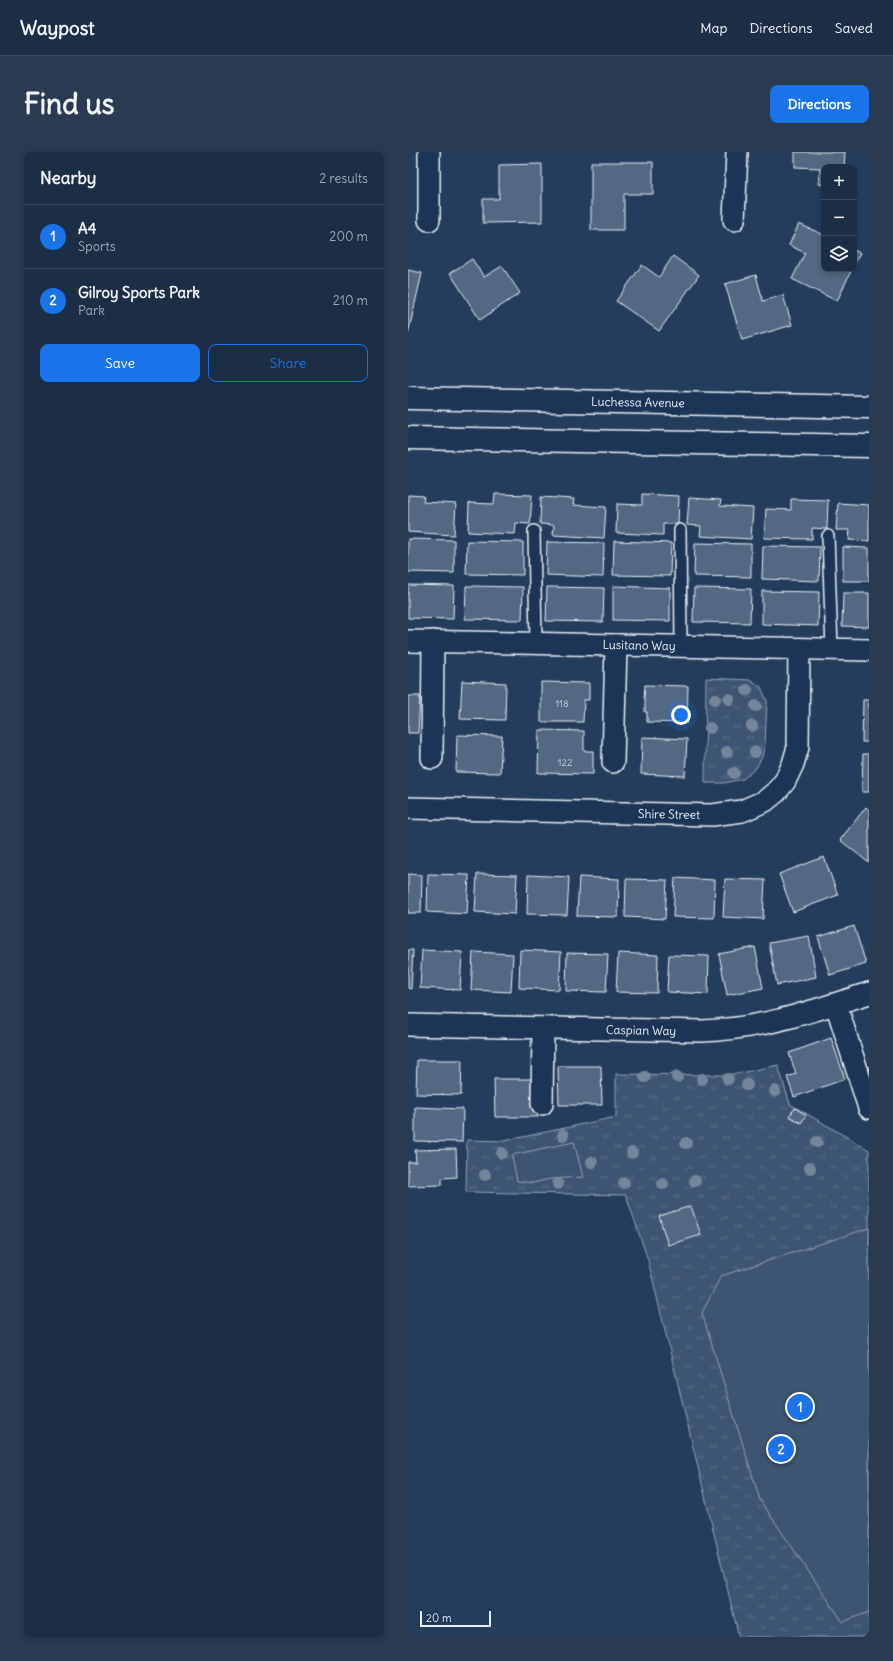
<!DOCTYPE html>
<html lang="en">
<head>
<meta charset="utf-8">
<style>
  body { margin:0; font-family:Delius,sans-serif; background:#293a51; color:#f1f3f6 }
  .controls { position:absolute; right:12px; top:12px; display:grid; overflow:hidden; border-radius:8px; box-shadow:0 2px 6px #0003 }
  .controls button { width:36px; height:36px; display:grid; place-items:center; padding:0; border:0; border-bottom:1px solid #3a4a5f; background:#1c2e46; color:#f1f3f6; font:20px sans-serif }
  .scale { position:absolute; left:12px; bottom:10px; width:71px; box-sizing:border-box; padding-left:4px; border:2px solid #e8f1f8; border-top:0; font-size:11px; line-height:14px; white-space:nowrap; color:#e8f1f8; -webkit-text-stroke:3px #1d3557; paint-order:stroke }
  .you { position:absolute; left:273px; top:563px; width:14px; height:14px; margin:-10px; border:3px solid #fff; border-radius:50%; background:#1a73e8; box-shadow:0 0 0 6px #1a73e833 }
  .badge { display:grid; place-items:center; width:26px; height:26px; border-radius:50%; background:#1a73e8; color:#fff; font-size:13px; font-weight:700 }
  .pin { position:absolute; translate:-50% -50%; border:2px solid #fff; box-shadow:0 1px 4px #0006 }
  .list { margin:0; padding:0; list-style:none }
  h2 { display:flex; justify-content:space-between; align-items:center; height:52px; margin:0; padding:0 16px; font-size:17px }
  h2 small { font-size:13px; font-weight:400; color:#a0a8b3 }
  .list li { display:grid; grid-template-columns:26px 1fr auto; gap:12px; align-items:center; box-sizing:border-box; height:64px; padding:0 16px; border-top:1px solid #3a4a5f }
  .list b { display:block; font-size:15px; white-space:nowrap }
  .list p { margin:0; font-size:13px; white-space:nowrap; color:#a0a8b3 }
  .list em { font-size:13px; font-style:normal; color:#a0a8b3 }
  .actions { display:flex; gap:8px; padding:12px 16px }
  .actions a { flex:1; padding:9px 0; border:1px solid #1a73e8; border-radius:8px; text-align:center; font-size:14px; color:#1a73e8 }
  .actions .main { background:#1a73e8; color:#fff }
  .icon { flex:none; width:22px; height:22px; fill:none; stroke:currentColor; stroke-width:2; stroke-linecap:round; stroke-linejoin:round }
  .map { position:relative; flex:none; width:461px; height:1485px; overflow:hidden; border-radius:8px }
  header { display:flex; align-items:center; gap:24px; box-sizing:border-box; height:56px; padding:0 20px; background:#1c2e46; border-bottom:1px solid #3a4a5f }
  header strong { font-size:19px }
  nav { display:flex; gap:22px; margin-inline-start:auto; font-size:14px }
  .intro { display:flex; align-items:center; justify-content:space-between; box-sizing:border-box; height:96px; padding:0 24px }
  h1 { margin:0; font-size:28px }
  .button { padding:10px 18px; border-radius:8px; background:#1a73e8; color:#fff; font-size:14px; font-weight:700 }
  main { display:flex; gap:24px; padding:0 24px }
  aside { flex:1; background:#1c2e46; border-radius:8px; box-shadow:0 2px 6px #0003 }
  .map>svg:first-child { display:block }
  .park { fill:url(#park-tufts); stroke:#93a2b5 }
  .pitch { fill:#3e5472; stroke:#93a2b5 }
  .building { fill:#536782; stroke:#e8f1f8 }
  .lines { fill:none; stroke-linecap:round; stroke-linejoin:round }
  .service-casing { stroke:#e8f1f8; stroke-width:14 }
  .minor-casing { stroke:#e8f1f8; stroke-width:24 }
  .tertiary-casing { stroke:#e8f1f8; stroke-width:25 }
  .service { stroke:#1d3557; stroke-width:11 }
  .minor { stroke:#1d3557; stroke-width:21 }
  .tertiary { stroke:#1d3557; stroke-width:22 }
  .tree { fill:#74869c }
  .labels { text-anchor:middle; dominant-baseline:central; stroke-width:3; stroke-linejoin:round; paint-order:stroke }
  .number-label { font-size:10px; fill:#c3ceda }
  .street-label { font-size:12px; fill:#e8f1f8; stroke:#1d3557 }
</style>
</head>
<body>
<header>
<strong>Waypost</strong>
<nav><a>Map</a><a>Directions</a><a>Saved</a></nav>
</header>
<div class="intro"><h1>Find us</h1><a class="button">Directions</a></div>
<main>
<aside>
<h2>Nearby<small>2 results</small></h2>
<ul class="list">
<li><span class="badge">1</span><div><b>A4</b><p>Sports</p></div><em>200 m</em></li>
<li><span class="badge">2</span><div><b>Gilroy Sports Park</b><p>Park</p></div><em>210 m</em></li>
</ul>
<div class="actions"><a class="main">Save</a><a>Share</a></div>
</aside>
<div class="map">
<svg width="461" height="1485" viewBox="0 0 461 1485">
  <defs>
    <pattern id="park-tufts" width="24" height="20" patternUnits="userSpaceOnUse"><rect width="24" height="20" fill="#3e5472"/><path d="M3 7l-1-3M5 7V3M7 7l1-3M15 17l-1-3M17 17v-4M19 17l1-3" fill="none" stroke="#5a6d87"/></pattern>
  </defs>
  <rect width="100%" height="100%" fill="#253d5d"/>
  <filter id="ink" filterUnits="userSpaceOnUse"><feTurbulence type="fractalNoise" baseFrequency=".025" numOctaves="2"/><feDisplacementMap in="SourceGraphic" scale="8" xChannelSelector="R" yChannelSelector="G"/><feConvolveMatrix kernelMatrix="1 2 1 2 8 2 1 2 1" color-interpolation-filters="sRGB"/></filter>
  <g filter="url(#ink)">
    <g class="park">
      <path d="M298,526L343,528L353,535L359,549L357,592L354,605L348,616L335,627L316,631H297Z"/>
      <path d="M370,913L382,952L461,998V1485H331L240,1108L218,1043L58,1040L59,988L96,989L208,965V922L315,923L333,921Z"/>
    </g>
    <g class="pitch">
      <path d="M166,990L175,1025L142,1027L125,1031L109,1029L104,1003Z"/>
      <path d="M461,1076V1460L435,1470L352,1348L294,1161L313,1124Z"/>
    </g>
    <g class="building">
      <path d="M387,0H437L436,15H416V33L411,32L412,16L387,15Z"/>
      <path d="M183,10H245V42H216V78H183Z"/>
      <path d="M134,12V70L75,71V47H91V13Z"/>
      <path d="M391,72L416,83V117H444L429,149L384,127L397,101L381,93Z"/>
      <path d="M446,98L452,101L446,113Z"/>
      <path d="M265,104L291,123L251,179L208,149L234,113L251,125Z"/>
      <path d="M64,107L76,125L94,114L112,141L72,168L42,121Z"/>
      <path d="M0,118L14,121L0,182Z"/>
      <path d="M348,123L355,149L375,143L384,173L334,188L317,132Z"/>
      <path d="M87,342L124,343L122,372L108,371L107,382L60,380L61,351L86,352Z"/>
      <path d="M234,342L271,344L270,372H255V383L208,381L209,352L234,353Z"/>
      <path d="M0,343L16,344L15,350L48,352L46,383L0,380Z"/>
      <path d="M133,345L166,347L165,353L198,355L196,386L145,383L146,373L132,372Z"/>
      <path d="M281,346L313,348L312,354L345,356L343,387L292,384L293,374L279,373Z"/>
      <path d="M383,347L420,348L419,377L404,376V387L356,386L358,357L383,358Z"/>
      <path d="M430,351L461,353V389L441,388L442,378H428Z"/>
      <path d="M0,387L46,388V421L0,420Z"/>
      <path d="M59,389L115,390V423L58,422Z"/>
      <path d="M206,389L263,391L262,424L205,423Z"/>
      <path d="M139,390L196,391L195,425L138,423Z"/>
      <path d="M287,391L343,392V425L286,424Z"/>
      <path d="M355,394L412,395L411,429L354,427Z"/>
      <path d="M435,395L461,396V429H435Z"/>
      <path d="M0,433L46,434L45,467L0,466Z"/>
      <path d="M58,434L115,435L114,468L57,467Z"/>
      <path d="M205,434L262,436V469L205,468Z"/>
      <path d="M139,435L196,436L195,470L138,469Z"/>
      <path d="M286,436L343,437L342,471L285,470Z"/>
      <path d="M354,439L411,440L410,474L354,472Z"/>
      <path d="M435,441H461V475L434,474Z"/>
      <path d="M54,529L98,531L97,568L52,567Z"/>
      <path d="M133,530L181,531V548H176L175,570H133Z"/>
      <path d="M237,533L280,534L279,571L239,570V560H237V547L236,546Z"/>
      <path d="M0,544H12L10,581H0Z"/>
      <path d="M455,548H461V590H454Z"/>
      <path d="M131,578L176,579V599H185V622L130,621Z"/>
      <path d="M49,583L94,584L92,621L48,620Z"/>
      <path d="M234,585L279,587L277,624L233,622Z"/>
      <path d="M455,602H461V640H454Z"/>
      <path d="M458,655L461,658V711L432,688Z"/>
      <path d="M416,705L430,743L385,760L371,722Z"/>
      <path d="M0,722L14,723L13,761H0Z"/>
      <path d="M20,722L61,723L59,762L19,760Z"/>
      <path d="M69,722L109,723L107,762L67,760Z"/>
      <path d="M120,723L161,725L159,763L119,762Z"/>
      <path d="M171,725L211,727L210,765L169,764Z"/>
      <path d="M267,726L307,728L306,766L265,765Z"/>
      <path d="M218,727L259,728L257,767L217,765Z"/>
      <path d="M317,727L357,728L355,767L315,765Z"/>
      <path d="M446,774L458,812L422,823L410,785Z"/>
      <path d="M401,784L408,825L369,833L361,791Z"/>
      <path d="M347,795L355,836L319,843L311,802Z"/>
      <path d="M0,798H5L3,837L0,836Z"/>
      <path d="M14,798L54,800L52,838L12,836Z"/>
      <path d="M112,798L153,800L151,838L111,836Z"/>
      <path d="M65,800L105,802L103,840L63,838Z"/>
      <path d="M159,801L200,802L198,840L158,839Z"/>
      <path d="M210,801L250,803L249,841L208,840Z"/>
      <path d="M261,803L301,804L300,842L259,840Z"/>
      <path d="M423,886L437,927L386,945L379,925L388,922L381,901Z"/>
      <path d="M9,908H54L53,943L8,942Z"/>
      <path d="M150,914H193L194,953H151Z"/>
      <path d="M86,927H129L130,965H87Z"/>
      <path d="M7,955L55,957L54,990L7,989Z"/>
      <path d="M387,956L398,963L393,971L381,964Z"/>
      <path d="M48,997L49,1025L34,1026V1033L0,1034V1010H8L7,998Z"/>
      <path d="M283,1054L293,1083L260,1093L251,1064Z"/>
    </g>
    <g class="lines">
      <defs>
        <g id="service">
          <path d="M272,378L273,494"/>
          <path d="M126,379L128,491"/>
          <path d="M420,384L424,497"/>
        </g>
        <g id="minor">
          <path d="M21,68V0"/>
          <path d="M326,68L329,0"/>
          <path d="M0,489L461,498"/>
          <path d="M24,606L25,489"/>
          <path d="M205,610L208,493"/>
          <path d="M0,656L304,663L334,659L357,649L368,640L377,629L385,612L390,595L391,497"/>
          <path d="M428,852L461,956"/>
          <path d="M0,873L294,879C355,877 404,859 461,841"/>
          <path d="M134,952L135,876"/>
        </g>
        <g id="tertiary">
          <path d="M0,246L461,255"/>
          <path d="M0,286L461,294"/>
        </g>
      </defs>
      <use href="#service" class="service-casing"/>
      <use href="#minor" class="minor-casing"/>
      <use href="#tertiary" class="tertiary-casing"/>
      <use href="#service" class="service"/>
      <use href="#minor" class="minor"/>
      <use href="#tertiary" class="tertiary"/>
    </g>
    <g class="tree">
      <circle cx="339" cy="538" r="6"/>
      <circle cx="307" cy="547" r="6"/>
      <circle cx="321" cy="547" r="6"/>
      <circle cx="348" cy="554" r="6"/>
      <circle cx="344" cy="574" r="6"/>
      <circle cx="302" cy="576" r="6"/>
      <circle cx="319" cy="600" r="6"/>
      <circle cx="347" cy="600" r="6"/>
      <circle cx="326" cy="621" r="6"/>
      <circle cx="237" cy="925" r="6"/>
      <circle cx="269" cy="925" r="6"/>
      <circle cx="294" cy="927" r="6"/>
      <circle cx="320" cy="927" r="6"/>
      <circle cx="339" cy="933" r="6"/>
      <circle cx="367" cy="939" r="6"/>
      <circle cx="155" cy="983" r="6"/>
      <circle cx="409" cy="990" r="6"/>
      <circle cx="278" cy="991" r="6"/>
      <circle cx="94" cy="1001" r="6"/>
      <circle cx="224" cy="1001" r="6"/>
      <circle cx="184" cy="1010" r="6"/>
      <circle cx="402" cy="1016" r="6"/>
      <circle cx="77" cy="1023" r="6"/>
      <circle cx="287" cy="1029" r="6"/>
      <circle cx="216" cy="1031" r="6"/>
      <circle cx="150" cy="1032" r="6"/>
      <circle cx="255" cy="1032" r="6"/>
    </g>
  </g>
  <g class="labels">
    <g class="number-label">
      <text x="154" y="551">118</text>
      <text x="157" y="610">122</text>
    </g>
    <g class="street-label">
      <text transform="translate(230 250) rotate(1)">Luchessa Avenue</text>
      <text transform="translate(231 493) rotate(1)">Lusitano Way</text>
      <text transform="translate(261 662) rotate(1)">Shire Street</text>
      <text transform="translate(233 878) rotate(1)">Caspian Way</text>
    </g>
  </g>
</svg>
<div class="controls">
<button>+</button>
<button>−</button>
<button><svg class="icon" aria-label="layers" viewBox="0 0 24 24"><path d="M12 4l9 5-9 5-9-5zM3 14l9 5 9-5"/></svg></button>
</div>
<div class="scale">20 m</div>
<div class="you"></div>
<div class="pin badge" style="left:392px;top:1255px">1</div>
<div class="pin badge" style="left:373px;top:1297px">2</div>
</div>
</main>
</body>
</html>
